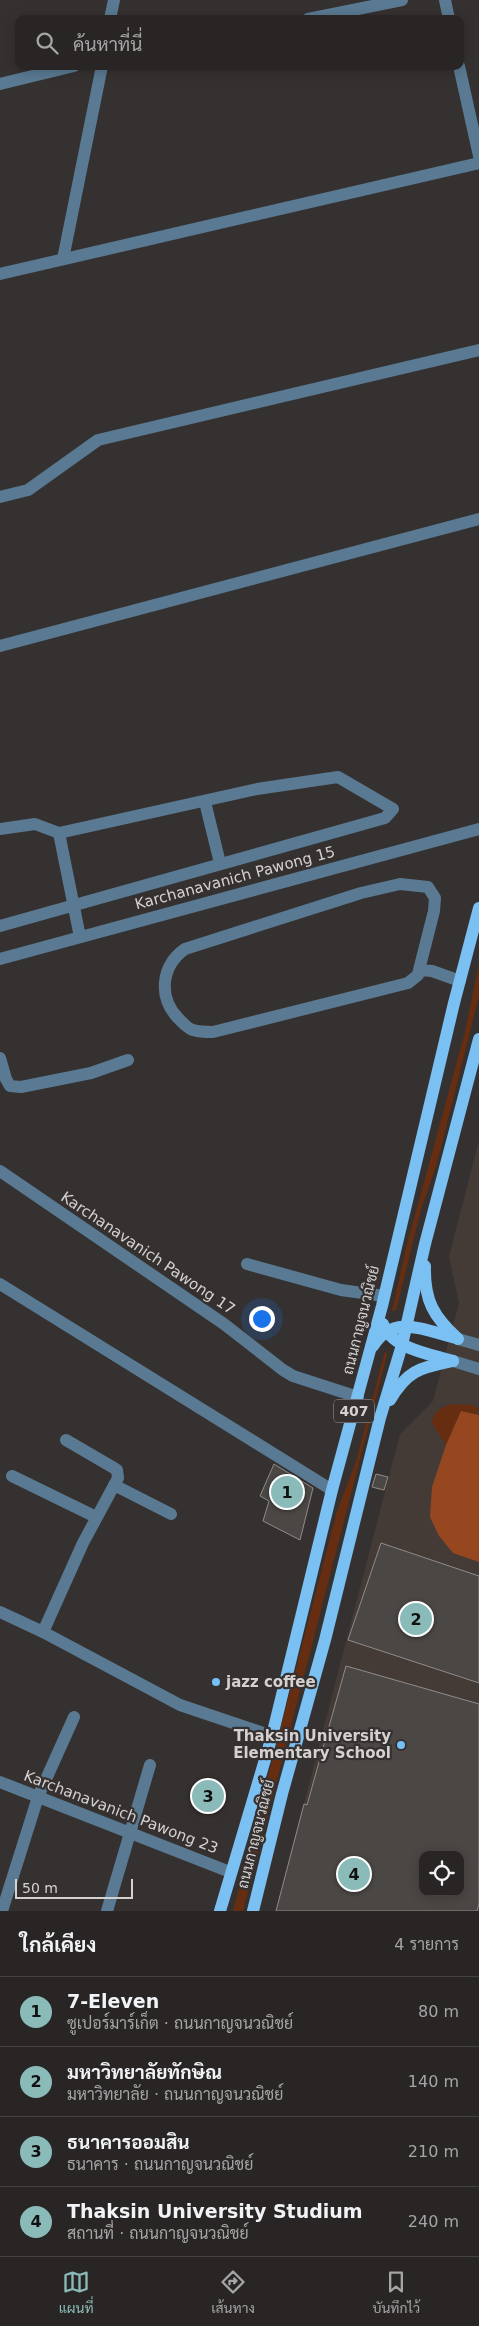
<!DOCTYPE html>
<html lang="th">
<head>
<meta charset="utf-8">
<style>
  body { margin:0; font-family:"DejaVu Sans",Sarabun,sans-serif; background:#302d2c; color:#f1f3f6 }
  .controls { position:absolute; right:15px; bottom:15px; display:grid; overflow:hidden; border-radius:10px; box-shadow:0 2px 12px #0003 }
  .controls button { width:45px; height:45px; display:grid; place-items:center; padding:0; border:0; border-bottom:1px solid #444241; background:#282524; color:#f1f3f6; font:25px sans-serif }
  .scale { position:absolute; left:15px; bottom:12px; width:118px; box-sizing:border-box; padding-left:5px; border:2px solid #d4d1d0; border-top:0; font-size:14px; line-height:18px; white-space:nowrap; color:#d4d1d0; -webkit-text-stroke:4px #353130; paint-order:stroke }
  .you { position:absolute; left:261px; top:1318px; width:18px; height:18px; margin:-12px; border:4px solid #fff; border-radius:50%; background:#1a73e8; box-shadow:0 0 0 8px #1a73e833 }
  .badge { display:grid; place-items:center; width:32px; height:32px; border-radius:50%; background:#8bbbb9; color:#111; font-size:16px; font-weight:700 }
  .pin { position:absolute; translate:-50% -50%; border:2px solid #fff; box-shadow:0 1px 5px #0006 }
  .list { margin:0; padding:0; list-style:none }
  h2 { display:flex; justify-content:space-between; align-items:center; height:65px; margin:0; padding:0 20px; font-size:21px }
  h2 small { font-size:16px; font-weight:400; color:#a5a5a6 }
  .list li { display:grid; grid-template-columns:32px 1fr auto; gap:15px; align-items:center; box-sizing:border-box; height:70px; padding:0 20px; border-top:1px solid #444241 }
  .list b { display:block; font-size:19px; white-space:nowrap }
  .list p { margin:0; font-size:16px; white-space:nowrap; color:#a5a5a6 }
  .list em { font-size:16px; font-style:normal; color:#a5a5a6 }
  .icon { flex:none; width:28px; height:28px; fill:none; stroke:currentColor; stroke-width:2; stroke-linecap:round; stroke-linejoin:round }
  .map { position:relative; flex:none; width:479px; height:1911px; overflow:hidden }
  .search { position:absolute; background:#282524; box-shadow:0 2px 12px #0003; left:15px; right:15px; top:15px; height:55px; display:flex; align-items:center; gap:12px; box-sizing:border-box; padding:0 18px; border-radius:10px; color:#a5a5a6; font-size:19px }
  .sheet { height:345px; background:#282524 }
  nav { display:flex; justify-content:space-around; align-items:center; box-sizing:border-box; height:70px; border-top:1px solid #444241; background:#282524; font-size:14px; color:#a5a5a6 }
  nav a { display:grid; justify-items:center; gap:2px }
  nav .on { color:#8bbbb9 }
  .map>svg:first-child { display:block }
  .built { fill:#443a36; fill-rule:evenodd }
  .green { fill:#662d10 }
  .water { fill:#96471f }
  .building { fill:#4b4745; stroke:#908c8a; fill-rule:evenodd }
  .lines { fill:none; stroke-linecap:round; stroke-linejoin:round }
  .minor { stroke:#597a92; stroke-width:12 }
  .major { stroke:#7bc0f3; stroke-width:12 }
  .poi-dot { fill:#75c0f6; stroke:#353130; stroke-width:2 }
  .labels { text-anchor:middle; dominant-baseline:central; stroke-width:4.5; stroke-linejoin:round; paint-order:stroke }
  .shield { fill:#353130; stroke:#a4a1a0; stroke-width:1 }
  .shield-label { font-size:14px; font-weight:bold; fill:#d4d1d0 }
  .street-label { font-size:15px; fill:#d4d1d0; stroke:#353130 }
  .poi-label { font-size:15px; font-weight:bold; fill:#d4d1d0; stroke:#353130; text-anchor:start }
</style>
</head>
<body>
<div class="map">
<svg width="479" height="1911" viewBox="0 0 479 1911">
  <rect width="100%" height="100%" fill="#353130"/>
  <path class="built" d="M479,1140V1911H276L400,1434L433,1401L459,1303L449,1257ZM423,1855H460V1892H423Z"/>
  <g class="green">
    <path d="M479,963V996L436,1167L421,1209L397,1307L396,1310L392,1311L406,1248L465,1032Z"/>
    <path d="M385,1351L387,1355L243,1911H233L337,1511L356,1461Z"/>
    <path d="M453,1404L473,1405L479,1409L476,1414L461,1411L446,1445L432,1423C433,1411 443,1406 453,1404Z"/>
  </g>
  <path class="water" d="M461,1411L479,1415V1562L453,1553L439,1536L430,1517L432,1487L446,1445Z"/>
  <g class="building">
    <path d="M274,1464L313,1488L300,1540L263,1521L269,1501L260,1496Z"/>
    <path d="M376,1474L388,1477L384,1490L372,1487Z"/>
    <path d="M381,1543L479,1576V1683L348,1640Z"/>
    <path d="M346,1666L479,1704V1904L477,1911H276L304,1804L307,1805ZM423,1855H460V1892H423Z"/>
  </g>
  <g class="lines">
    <g class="minor">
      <path d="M445,0L449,19"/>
      <path d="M110,19L114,0"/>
      <path d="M308,19L402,0"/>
      <path d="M459,66L479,156"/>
      <path d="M0,84L74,66"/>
      <path d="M63,259L102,66"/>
      <path d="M0,274L479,163"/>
      <path d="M0,497L28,490L98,440L479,350"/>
      <path d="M0,646L479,519"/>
      <path d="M205,802L220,863"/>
      <path d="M0,829L35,824L59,833L257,789L338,777L393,809L385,818L0,926"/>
      <path d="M59,833L80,937"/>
      <path d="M0,959L479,829"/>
      <path d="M419,970L434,911L435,898L428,887L400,884L361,893L185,949C161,966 158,997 178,1018C182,1022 188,1029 193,1030C199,1032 207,1032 213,1032L408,983L418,975L419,970L432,971L460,981"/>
      <path d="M0,1058L6,1079L10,1086L21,1087L91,1073L128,1060"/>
      <path d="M0,1171L224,1324L283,1370L293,1376L358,1397"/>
      <path d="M247,1264L341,1290L384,1296"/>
      <path d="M0,1284L332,1490"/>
      <path d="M458,1339L479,1345"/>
      <path d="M453,1361L479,1369"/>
      <path d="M12,1476L96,1517"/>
      <path d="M114,1485L171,1514"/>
      <path d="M0,1612L43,1632L180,1705L272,1736"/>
      <path d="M43,1632L83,1543L118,1478L117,1470L114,1468L66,1440"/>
      <path d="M0,1782L230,1872"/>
      <path d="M2,1911L38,1797L74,1717"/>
      <path d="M107,1911L150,1765"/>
    </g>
    <g class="major">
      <path d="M425,1266C424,1301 434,1317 458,1339"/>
      <path d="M383,1324C392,1349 430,1354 453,1361"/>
      <path d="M373,1346C394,1313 426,1331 456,1338"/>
      <path d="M390,1400C408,1369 421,1368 453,1361"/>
      <path d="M220,1911L272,1736L332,1490L382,1306L454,1003L479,908"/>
      <path d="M253,1911L282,1794L325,1640L380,1418L402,1345L425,1244L479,1039"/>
    </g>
  </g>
  <g class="poi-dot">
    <circle cx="216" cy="1682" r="5"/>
    <circle cx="401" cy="1745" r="5"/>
  </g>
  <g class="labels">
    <rect class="shield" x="334" y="1399.5" width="40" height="23" rx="4"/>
    <g class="shield-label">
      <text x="354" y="1411">407</text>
    </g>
    <g class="street-label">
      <text transform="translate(235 878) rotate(-15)">Karchanavanich Pawong 15</text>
      <text transform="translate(148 1253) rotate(34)">Karchanavanich Pawong 17</text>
      <text transform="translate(361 1320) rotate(-76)">ถนนกาญจนวณิชย์</text>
      <text transform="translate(121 1812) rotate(21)">Karchanavanich Pawong 23</text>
      <text transform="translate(256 1834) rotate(-76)">ถนนกาญจนวณิชย์</text>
    </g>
    <g class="poi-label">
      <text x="226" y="1682">jazz coffee</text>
      <text x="391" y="1736" text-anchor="end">Thaksin University<tspan x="391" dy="17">Elementary School</tspan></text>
    </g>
  </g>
</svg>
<div class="controls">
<button><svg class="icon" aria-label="locate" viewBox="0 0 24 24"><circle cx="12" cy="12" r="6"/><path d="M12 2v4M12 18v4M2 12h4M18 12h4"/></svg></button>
</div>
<div class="scale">50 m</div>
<div class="you"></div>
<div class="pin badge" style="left:287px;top:1492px">1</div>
<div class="pin badge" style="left:416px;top:1619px">2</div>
<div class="pin badge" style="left:208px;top:1796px">3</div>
<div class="pin badge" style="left:354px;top:1874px">4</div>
<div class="search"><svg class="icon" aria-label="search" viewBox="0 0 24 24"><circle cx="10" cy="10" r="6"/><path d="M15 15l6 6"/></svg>ค้นหาที่นี่</div>
</div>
<section class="sheet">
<h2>ใกล้เคียง<small>4 รายการ</small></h2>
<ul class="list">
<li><span class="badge">1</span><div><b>7-Eleven</b><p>ซูเปอร์มาร์เก็ต · ถนนกาญจนวณิชย์</p></div><em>80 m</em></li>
<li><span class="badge">2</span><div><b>มหาวิทยาลัยทักษิณ</b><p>มหาวิทยาลัย · ถนนกาญจนวณิชย์</p></div><em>140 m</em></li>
<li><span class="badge">3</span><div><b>ธนาคารออมสิน</b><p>ธนาคาร · ถนนกาญจนวณิชย์</p></div><em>210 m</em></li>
<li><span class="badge">4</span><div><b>Thaksin University Studium</b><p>สถานที่ · ถนนกาญจนวณิชย์</p></div><em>240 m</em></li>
</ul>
</section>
<nav>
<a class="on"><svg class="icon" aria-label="map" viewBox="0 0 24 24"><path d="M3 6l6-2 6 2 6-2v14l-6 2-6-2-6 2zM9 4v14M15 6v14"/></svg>แผนที่</a>
<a><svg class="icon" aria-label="directions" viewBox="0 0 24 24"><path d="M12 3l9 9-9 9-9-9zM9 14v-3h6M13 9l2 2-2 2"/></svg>เส้นทาง</a>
<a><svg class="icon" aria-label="saved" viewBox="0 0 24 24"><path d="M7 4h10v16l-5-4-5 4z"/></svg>บันทึกไว้</a>
</nav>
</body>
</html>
